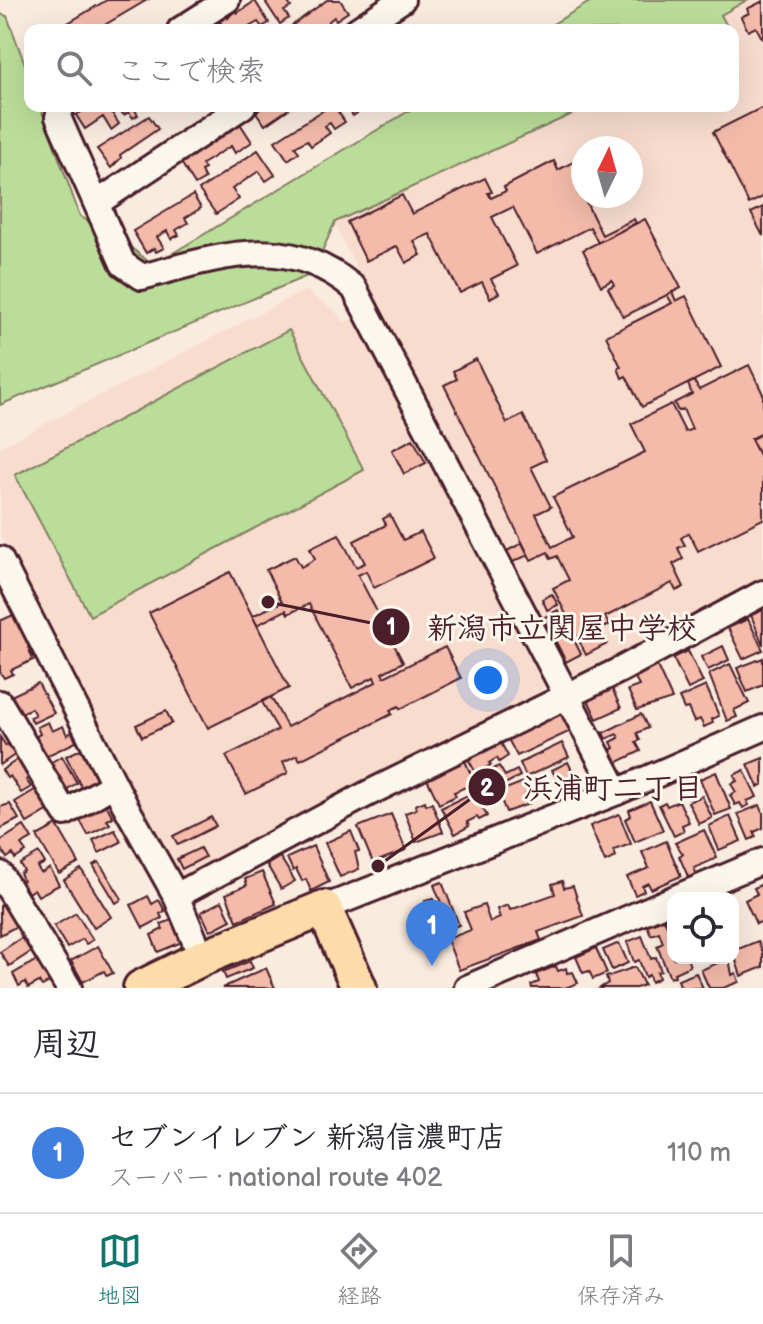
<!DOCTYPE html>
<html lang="ja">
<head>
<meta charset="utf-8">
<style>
  body { margin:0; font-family:"Balsamiq Sans","Klee One",sans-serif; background:#f2f2f3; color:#2b2b33 }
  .controls { position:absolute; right:24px; bottom:24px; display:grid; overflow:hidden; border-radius:16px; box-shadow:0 8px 32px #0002 }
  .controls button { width:72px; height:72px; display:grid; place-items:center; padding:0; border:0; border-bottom:2px solid #e1e1e2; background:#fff; color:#2b2b33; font:40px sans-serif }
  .compass { position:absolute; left:571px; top:136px; width:72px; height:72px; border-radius:50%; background:#fff; box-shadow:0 8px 32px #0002; rotate:5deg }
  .you { position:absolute; left:488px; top:680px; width:28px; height:28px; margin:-20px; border:6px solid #fff; border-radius:50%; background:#1a73e8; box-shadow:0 0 0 12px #1a73e833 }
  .badge { display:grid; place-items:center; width:52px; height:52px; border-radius:50%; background:#0f766e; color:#fff; font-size:26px; font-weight:700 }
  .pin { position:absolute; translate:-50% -66px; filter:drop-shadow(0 2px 4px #0008) }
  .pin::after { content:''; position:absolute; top:42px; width:28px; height:24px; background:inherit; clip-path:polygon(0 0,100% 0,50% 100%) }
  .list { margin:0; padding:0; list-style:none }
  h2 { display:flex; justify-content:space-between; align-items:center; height:104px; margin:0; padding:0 32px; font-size:34px }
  h2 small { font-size:26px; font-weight:400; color:#7c7c81 }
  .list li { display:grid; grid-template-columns:52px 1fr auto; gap:24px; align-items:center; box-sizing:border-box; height:120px; padding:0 32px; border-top:2px solid #e1e1e2 }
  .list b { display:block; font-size:30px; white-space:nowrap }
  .list p { margin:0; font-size:26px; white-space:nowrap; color:#7c7c81 }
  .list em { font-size:26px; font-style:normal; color:#7c7c81 }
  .icon { flex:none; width:44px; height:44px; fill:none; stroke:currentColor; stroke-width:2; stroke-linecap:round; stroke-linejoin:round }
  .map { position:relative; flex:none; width:763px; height:988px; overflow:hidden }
  .search { position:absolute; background:#fff; box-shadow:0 8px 32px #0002; left:24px; right:24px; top:24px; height:88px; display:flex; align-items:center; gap:20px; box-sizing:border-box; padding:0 28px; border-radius:16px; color:#7c7c81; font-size:30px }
  .sheet { height:224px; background:#fff }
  nav { display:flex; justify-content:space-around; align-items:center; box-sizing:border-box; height:112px; border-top:2px solid #e1e1e2; background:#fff; font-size:22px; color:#7c7c81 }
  nav a { display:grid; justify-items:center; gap:4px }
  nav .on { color:#0f766e }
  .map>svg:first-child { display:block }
  .built { fill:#f8ddcf; fill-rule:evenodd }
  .green { fill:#bade99; stroke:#827e62; stroke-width:2 }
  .building { fill:#f4bbab; stroke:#4a1f2b; stroke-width:2 }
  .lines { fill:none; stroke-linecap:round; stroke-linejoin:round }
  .minor-casing { stroke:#4a1f2b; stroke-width:30 }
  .highway-casing { stroke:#4a1f2b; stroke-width:40 }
  .minor { stroke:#fbf7ec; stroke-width:24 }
  .highway { stroke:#fddcac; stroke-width:34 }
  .leader { fill:none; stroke:#4a1f2b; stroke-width:3 }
  .callout-dot { fill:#4a1f2b; stroke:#fbf7ec; stroke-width:3 }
  .mark-label { font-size:24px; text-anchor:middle; font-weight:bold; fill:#fff }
  .callout-label { font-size:30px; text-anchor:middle; font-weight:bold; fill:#4a1f2b; stroke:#fbf7ec; stroke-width:6; stroke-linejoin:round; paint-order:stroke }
</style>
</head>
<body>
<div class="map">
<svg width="763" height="988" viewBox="0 0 763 988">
  <rect width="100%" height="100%" fill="#faebdf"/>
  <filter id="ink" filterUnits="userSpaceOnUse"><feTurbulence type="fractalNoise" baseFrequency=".0125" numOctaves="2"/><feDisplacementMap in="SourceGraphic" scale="16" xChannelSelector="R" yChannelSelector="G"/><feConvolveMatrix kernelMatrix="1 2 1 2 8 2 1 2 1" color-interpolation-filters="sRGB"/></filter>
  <g filter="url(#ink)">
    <g class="built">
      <path d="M747,0H763V580L580,674H565L469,494L334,223L590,106H733V30H729L721,15ZM583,148H631V196H583Z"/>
      <path d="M305,290L335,311L344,322L354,318L365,335L544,686L541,691L181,876L173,874L0,535V447Z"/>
    </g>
    <g class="green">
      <path d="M593,0H747L721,15L729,30H543Z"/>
      <path d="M0,14L7,16L30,78V106H40L80,216L129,246L153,265L417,106H590L335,222L312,274L0,405Z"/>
      <path d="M289,330L364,470L90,616L15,475Z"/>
    </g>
    <g class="building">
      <path d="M107,0H147L96,30H56Z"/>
      <path d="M268,0H286L291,7L284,11L289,18L280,24L266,3Z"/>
      <path d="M327,0H340L348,12L336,20L334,17L328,22L333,29L324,30L321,26L315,30H286Z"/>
      <path d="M255,1L269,23L262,27L258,22L249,27L251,30H210L221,23L218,20L227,15L228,18L235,10L237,13Z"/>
      <path d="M763,1V38H762L756,27L748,31L741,17L749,13L747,9Z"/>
      <path d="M92,106H142L135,110L138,115L133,118L129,112L124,115L118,110L112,113L119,124L111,130L103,117L85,129L76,115Z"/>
      <path d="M265,106H293L265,125L256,112Z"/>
      <path d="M330,106H334L345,122L334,129L330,123L325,126L330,133L311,146L307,140L295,147L299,152L288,160L275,141Z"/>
      <path d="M346,106H368L353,116Z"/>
      <path d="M763,107V197L749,204L713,132Z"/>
      <path d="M149,116L158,129L120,155L121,158L111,168L97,149Z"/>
      <path d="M239,122L252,142L235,153L231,146L202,164L205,169L201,171L205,179L195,185L179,159Z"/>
      <path d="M258,150L275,175L266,181L259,171L232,189L239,199L216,214L199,190Z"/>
      <path d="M581,158L583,175L575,180L602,235L634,219L636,223L598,243L590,227L537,254L513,207L492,217L517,266L491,279L499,293L490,298L482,282L460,293L430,234L414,241L421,255L406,263L397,246L366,261L347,222L402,195L412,214L485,178L492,192L488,193L491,198L506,191L504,187L554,161L558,170Z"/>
      <path d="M193,195L201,208L185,218L188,223L176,230L179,235L171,239L167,231L157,237L164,248L156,252L154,248L146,253L133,231Z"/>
      <path d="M763,207V236L751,213Z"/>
      <path d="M645,219L681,288L623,317L608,288L614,285L612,280L601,286L583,250Z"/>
      <path d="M672,292L676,301L686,296L721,367L642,407L626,376L622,378L618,368L621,367L606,336L672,303L667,295Z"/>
      <path d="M476,359L507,423L523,415L546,460L531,467L551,507L536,514L552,547L573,537L553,497L645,452L631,424L671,404L685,432L692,429L683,409L678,411L674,403L692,394L688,384L694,381L699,390L749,365L763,394V433L751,439L763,463V519L698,551L689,533L681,538L685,545L678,548L683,559L673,564L684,587L676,591L672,583L605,617L609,625L599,629L607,644L586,655L553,588L569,580L557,556L551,559L548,552L531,560L444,385L457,379L453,371Z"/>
      <path d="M763,433V463L751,439Z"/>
      <path d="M413,439L426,463L404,474L392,450Z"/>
      <path d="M390,515L403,540L421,532L434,558L374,588L366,571L358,575L403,662L382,673L384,677L445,647L461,678L400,709L399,706L390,710L392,714L300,760L297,755L283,762L288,773L246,794L226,756L278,730L262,702L271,697L287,727L376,682L374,677L352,688L309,604L288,614L286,610L257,625L252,616L282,602L266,570L295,556L301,567L315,559L310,548L339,534L356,567L365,563L354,541L386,525L383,519Z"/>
      <path d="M522,543L528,555L513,562L507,551Z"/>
      <path d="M230,572L289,688L208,728L149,613Z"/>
      <path d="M552,594L558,605L547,610L542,599Z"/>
      <path d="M558,610L564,622L549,630L543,618Z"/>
      <path d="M763,610V645L751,615Z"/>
      <path d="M13,615L19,628L24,626L32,645L28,647L33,660L11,670L13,674L4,678L0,672V621Z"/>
      <path d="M748,619L763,650L743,659L728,628Z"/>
      <path d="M567,626L581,654L566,662L552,634Z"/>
      <path d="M723,646L729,660L708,670L701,657Z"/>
      <path d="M688,651L703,682L688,689L673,658Z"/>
      <path d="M763,658V685L747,692L737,668Z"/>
      <path d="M730,664L749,703L734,710L737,717L727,721L709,674Z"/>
      <path d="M657,666L672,699L637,710L628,690L639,686L634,675Z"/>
      <path d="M38,683L54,713L33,723L30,717L35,715L31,708L18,715L9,697Z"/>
      <path d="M706,686L719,716L712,719L713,723L704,727L700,719L694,722L688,708L684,709L679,698Z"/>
      <path d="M612,689L621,708L597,719L588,700Z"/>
      <path d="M566,710L575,729L517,756L508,739Z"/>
      <path d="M166,711L172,723L142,737L136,725Z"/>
      <path d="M641,714L648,728L637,733L640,740L636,742L641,751L616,763L610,750L614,748L611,742L619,738L617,734L606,739L603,733Z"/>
      <path d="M48,722L52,731L63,726L67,735L72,732L76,742L44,757L35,737L40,734L37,727Z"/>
      <path d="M0,737L6,746L9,743L16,754L0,765Z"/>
      <path d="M500,741L508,756L499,762L497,758L489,763L491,765L476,773L468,759Z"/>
      <path d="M562,743L569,757L526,777L520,763Z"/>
      <path d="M81,749L97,780L82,788L66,756Z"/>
      <path d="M23,756L31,777L26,780L31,787L21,793L10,776L7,778L2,770Z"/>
      <path d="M62,756L77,783L64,791L48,764Z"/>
      <path d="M763,758V784L758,787L748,764Z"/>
      <path d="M465,761L475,783L454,792L456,796L439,804L427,779Z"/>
      <path d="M568,762L578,783L562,790L552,770Z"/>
      <path d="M499,766L505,776L517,770L520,776L486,794L478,778Z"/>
      <path d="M744,770L757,797L747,801L749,805L743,808L740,803L735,805L730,795L736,792L731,784L737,781L734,775Z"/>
      <path d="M716,772L731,809L715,815L700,779Z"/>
      <path d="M526,781L531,792L525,794L529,804L506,812L498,792Z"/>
      <path d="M38,788L54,807L27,823L15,802Z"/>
      <path d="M474,792L487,816L479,820L477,817L467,822L469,826L455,834L441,808Z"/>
      <path d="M702,796L712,818L699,824L688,802Z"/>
      <path d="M104,801L113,817L107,820L110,824L88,835L77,815Z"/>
      <path d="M425,801L426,805L432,803L443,832L416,842L405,813L416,809L415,805Z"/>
      <path d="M650,801L663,830L635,842L625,819L631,816L629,810Z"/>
      <path d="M679,801L689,822L682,825L684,831L674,836L659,805L665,802L667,806Z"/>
      <path d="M10,804L19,819L0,829V807Z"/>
      <path d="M760,805L763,813V828L754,832L756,837L749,840L738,814Z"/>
      <path d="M391,814L406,850L373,863L358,827Z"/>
      <path d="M619,814L631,844L614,850L616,857L605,862L590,826Z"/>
      <path d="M730,816L741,841L719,850L709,826Z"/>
      <path d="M211,817L216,826L178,845L173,836Z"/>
      <path d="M57,825L79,863L59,874L37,836Z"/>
      <path d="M24,826L32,839L21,845L26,852L15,859L13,854L7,858L0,847V841Z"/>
      <path d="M115,830L121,842L99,853L93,840Z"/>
      <path d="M704,830L717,858L694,868L697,875L689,879L679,856L683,854L675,843Z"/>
      <path d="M351,831L359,851L355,852L359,869L340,877L325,843Z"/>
      <path d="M666,841L681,876L651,889L648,883L642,886L644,891L635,895L627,877L649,868L642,852Z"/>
      <path d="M313,846L329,882L311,891L306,879L302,881L296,869L293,871L287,858Z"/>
      <path d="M200,848L205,857L182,869L177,859Z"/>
      <path d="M39,853L45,863L37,867L41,873L50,868L59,885L38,896L34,889L28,893L25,887L20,890L16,884L23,880L20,873L24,871L20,864Z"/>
      <path d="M280,857L295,881L281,889L267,865Z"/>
      <path d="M99,862L122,899L116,903L93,865Z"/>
      <path d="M81,869L111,917L94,928L64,880Z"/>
      <path d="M262,872L276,904L237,921L226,894L247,885L245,879Z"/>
      <path d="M562,881L564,888L573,886L583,916L538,932L541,940L459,970L447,939L471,930L464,912L484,905L490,922L500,918L497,909L508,905L510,910L555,894L552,884Z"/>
      <path d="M442,882L459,925L451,928L434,885Z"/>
      <path d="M760,885L763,890V921L756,924L745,900L757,894L754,888Z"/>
      <path d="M148,896L152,904L159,900L165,911L160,914L162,918L143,928L131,905Z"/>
      <path d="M433,899L445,931L437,934L425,901Z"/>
      <path d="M9,901L17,926L0,935V906Z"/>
      <path d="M222,901L231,920L210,931L201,912Z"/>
      <path d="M76,913L93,940L86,944L83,939L67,948L54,926Z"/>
      <path d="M664,919L668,928L673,926V958H687L690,966L674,973L675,976L670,978L657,946L663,943L659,932L651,935L647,925Z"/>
      <path d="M172,920L182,942L158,952L151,935L163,929L161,924Z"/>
      <path d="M642,936L651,959L656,957L661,971L657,972L659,978L651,982L649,975L645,977L639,960L634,962L627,942Z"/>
      <path d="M21,938L25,943L31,939L37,948L9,966L0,952Z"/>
      <path d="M758,941L763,952V967L741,976L733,951Z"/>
      <path d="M619,943L628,963L612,970L603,950Z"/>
      <path d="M98,946L113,973L107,976L104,971L83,982L71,961Z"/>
      <path d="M596,948L607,973L593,979L589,971L583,973L576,957Z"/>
      <path d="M42,957L55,979L42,986L39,982L28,988L25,982L19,986L13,974Z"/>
      <path d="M729,958L732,975L736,973L739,982L723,988H709L701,970Z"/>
      <path d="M250,961L253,968L226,979L223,972Z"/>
      <path d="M556,966L558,971L566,968L567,973L573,972L578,983L565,988H532L531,985L539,982L536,974Z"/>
      <path d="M635,967L644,985L636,988H600L608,983L606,977Z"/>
      <path d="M266,968L275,988H222Z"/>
      <path d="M696,973L703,988H681L678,980Z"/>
    </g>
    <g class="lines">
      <defs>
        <g id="minor">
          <path d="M180,30L227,0"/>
          <path d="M357,30L402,0"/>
          <path d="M62,106L58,117L123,264L142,277C217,257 287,231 354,288L617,792"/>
          <path d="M97,203L243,106"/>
          <path d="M0,559L125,805L176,896L202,958"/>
          <path d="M0,703L65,813L114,784"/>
          <path d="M0,874L69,988"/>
          <path d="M176,896L367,794L620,670L763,593"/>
          <path d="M675,898L763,861"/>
          <path d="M324,908L617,792L763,728"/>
          <path d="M467,988L673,899"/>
        </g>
        <path id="highway" d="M141,988L202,958L324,908L359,988"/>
      </defs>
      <use href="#minor" class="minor-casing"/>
      <use href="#highway" class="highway-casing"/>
      <use href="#minor" class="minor"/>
      <use href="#highway" class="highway"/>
    </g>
  </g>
  <path class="leader" d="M268 602L391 627M378 866L487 787"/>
  <g class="callout-dot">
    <circle cx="268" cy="602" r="8"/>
    <circle cx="378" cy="866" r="8"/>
    <circle cx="391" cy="627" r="20"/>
    <circle cx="487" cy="787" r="20"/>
  </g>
  <g class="mark-label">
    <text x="391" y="635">1</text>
    <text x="487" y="796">2</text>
  </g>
  <g class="callout-label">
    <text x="562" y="638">新潟市立関屋中学校</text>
    <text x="613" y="798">浜浦町二丁目</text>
  </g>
</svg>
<div class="controls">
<button><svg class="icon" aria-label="locate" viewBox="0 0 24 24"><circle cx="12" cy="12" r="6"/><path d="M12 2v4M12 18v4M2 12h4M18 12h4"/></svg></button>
</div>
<svg class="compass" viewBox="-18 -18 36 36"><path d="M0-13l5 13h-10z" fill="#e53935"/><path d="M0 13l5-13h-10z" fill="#7c7c81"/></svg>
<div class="you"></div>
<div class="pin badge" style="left:432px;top:966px;background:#3f7fe0">1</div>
<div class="search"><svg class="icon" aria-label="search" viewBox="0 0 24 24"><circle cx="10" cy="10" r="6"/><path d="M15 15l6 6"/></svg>ここで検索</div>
</div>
<section class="sheet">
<h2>周辺<small></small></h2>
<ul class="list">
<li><span class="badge" style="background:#3f7fe0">1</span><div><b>セブンイレブン 新潟信濃町店</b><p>スーパー · national route 402</p></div><em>110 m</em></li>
</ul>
</section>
<nav>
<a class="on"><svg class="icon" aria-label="map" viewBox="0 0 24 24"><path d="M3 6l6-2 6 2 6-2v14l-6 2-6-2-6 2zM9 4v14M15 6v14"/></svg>地図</a>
<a><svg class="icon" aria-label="directions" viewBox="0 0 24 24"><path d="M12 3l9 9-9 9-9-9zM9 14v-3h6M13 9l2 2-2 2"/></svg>経路</a>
<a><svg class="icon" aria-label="saved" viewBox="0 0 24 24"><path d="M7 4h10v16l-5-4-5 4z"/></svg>保存済み</a>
</nav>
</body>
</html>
